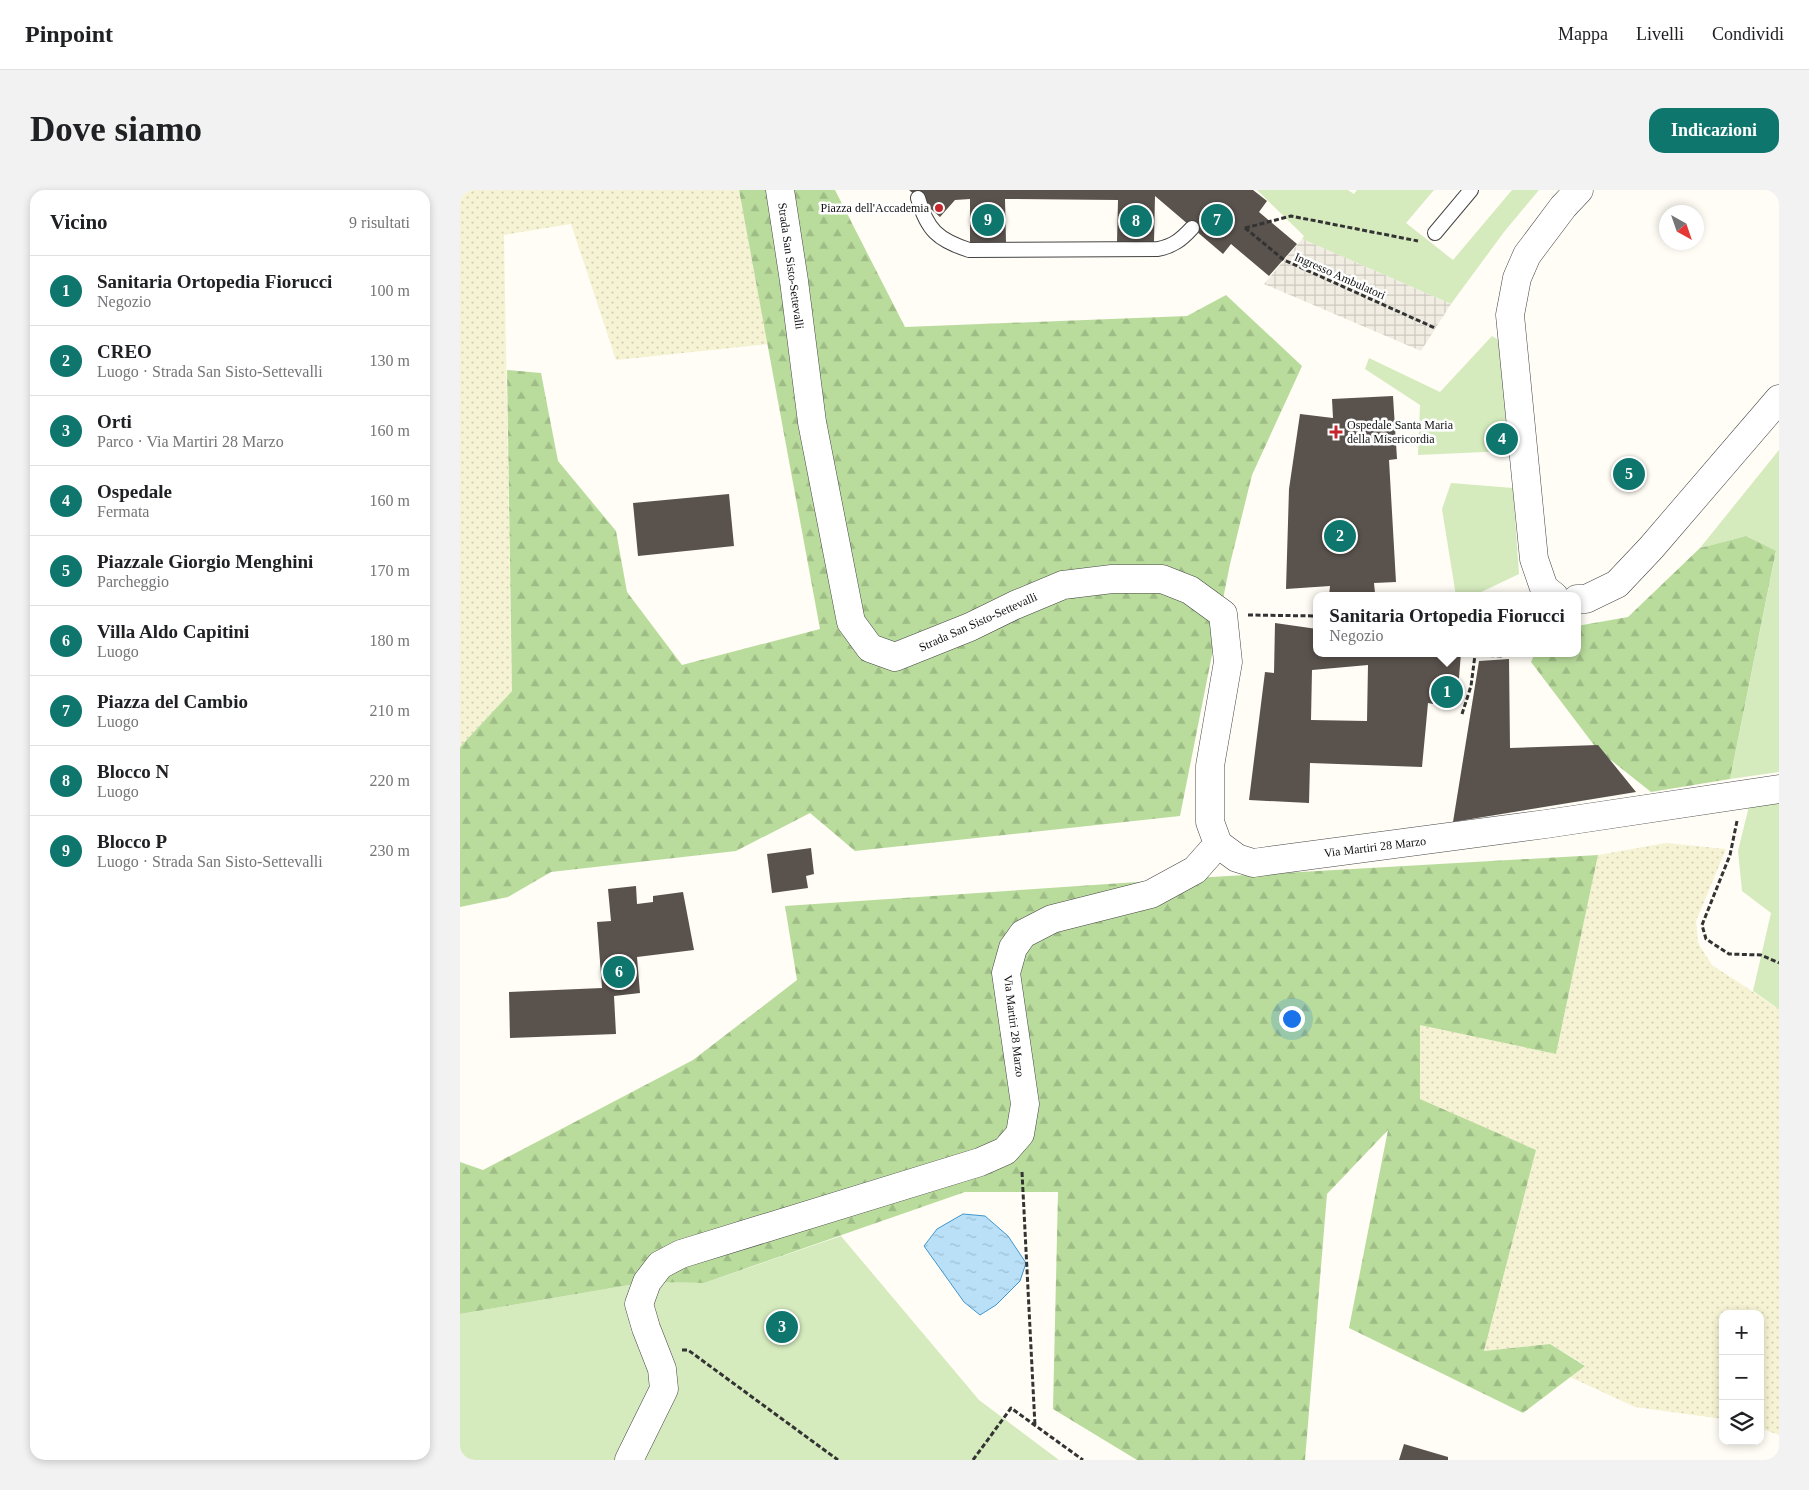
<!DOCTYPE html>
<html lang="it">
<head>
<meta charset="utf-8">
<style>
  body { margin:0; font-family:Georgia,serif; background:#f2f2f2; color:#202124 }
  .controls { position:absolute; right:15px; bottom:15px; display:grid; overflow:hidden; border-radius:10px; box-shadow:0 2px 8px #0003 }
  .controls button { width:45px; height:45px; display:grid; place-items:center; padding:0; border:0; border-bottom:1px solid #e0e0e0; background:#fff; color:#202124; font:25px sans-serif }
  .compass { position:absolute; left:1199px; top:15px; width:45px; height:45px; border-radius:50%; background:#fff; box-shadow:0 2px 8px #0003; rotate:140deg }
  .you { position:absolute; left:831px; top:828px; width:18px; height:18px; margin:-12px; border:4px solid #fff; border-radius:50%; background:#1a73e8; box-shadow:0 0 0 8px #1a73e833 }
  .badge { display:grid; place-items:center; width:32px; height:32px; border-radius:50%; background:#0f766e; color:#fff; font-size:16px; font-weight:700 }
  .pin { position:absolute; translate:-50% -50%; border:2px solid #fff; box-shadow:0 1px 5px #0006 }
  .popup { position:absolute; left:853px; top:402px; width:268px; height:65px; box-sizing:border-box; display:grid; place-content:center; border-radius:10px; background:#fff; filter:drop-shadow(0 1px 4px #0005); font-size:16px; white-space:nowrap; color:#757577 }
  .popup b { font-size:19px; color:#202124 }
  .popup::after { content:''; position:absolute; left:50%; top:100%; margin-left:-10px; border:10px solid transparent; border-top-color:#fff }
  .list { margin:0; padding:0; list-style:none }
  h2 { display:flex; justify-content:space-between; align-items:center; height:65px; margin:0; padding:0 20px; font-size:21px }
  h2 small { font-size:16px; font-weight:400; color:#757577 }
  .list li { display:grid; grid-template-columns:32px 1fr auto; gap:15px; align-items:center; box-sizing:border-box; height:70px; padding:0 20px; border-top:1px solid #e0e0e0 }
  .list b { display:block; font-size:19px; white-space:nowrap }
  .list p { margin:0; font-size:16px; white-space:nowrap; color:#757577 }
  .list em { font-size:16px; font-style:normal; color:#757577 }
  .icon { flex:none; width:28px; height:28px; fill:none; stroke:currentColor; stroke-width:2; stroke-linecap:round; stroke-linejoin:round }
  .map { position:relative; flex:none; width:1319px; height:1270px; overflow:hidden; border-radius:15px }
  header { display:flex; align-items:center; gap:30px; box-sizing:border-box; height:70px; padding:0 25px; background:#fff; border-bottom:1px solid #e0e0e0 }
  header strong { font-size:24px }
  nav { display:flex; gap:28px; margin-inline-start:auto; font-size:18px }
  .intro { display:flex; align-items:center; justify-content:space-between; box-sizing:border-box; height:120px; padding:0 30px }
  h1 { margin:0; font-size:35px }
  .button { padding:12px 22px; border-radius:15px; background:#0f766e; color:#fff; font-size:18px; font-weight:700 }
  main { display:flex; gap:30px; padding:0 30px }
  aside { flex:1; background:#fff; border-radius:15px; box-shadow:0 2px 8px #0003 }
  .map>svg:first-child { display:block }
  .farmland { fill:url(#farmland-dots) }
  .grass { fill:#d5ebbd }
  .forest { fill:url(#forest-firs) }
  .plaza { fill:url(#plaza-grid) }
  .water { fill:url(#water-ripples); stroke:#3f96cf }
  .building { fill:#5a524d; fill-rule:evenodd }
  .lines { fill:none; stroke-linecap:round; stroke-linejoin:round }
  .service-casing { stroke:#444; stroke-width:16 }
  .minor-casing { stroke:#444; stroke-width:29 }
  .path { stroke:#333; stroke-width:3; stroke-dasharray:5 2.5; stroke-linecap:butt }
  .service { stroke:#fff; stroke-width:14 }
  .minor { stroke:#fff; stroke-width:28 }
  .poi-dot { fill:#c4262e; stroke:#fff; stroke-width:2 }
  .labels { text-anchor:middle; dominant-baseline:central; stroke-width:5; stroke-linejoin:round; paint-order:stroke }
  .poi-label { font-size:12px; fill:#111; stroke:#fff; text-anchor:end }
  .street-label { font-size:12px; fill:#111; stroke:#fff }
</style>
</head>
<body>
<header>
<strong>Pinpoint</strong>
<nav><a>Mappa</a><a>Livelli</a><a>Condividi</a></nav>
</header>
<div class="intro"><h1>Dove siamo</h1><a class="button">Indicazioni</a></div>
<main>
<aside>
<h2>Vicino<small>9 risultati</small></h2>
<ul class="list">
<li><span class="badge">1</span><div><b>Sanitaria Ortopedia Fiorucci</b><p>Negozio</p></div><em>100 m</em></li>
<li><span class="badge">2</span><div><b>CREO</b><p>Luogo · Strada San Sisto-Settevalli</p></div><em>130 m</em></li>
<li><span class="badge">3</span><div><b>Orti</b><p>Parco · Via Martiri 28 Marzo</p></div><em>160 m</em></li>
<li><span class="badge">4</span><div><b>Ospedale</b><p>Fermata</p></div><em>160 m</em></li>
<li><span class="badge">5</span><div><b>Piazzale Giorgio Menghini</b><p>Parcheggio</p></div><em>170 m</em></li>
<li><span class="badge">6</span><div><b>Villa Aldo Capitini</b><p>Luogo</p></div><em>180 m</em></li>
<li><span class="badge">7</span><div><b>Piazza del Cambio</b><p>Luogo</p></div><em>210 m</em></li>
<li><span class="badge">8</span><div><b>Blocco N</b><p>Luogo</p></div><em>220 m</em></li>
<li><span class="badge">9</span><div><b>Blocco P</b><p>Luogo · Strada San Sisto-Settevalli</p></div><em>230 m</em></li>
</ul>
</aside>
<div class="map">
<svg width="1319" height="1270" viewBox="0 0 1319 1270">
  <defs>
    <pattern id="farmland-dots" width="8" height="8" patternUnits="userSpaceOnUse" patternTransform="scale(1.25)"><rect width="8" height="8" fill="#f6f3d4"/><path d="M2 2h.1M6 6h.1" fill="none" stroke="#d2cfb5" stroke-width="1.8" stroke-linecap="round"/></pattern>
    <pattern id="forest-firs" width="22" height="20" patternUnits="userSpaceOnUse" patternTransform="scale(1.25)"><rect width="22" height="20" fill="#b9dc9c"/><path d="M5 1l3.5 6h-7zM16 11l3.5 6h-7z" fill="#9ebc85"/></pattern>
    <pattern id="plaza-grid" width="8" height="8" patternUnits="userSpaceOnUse" patternTransform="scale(1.25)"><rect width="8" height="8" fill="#f1ede2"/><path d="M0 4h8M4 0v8" fill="none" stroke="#cecac1"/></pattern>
    <pattern id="water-ripples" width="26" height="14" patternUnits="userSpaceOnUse" patternTransform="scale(1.25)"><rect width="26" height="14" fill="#b9e0f7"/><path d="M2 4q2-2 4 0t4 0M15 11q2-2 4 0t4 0" fill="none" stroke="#9ebfd3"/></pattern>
  </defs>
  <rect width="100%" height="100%" fill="#fffdf5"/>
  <g class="farmland">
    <path d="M0,0H279L308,154L156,170L111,34L44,45L52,501L0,557Z"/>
    <path d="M1206,653L1266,659L1236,731L1238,753L1252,775L1319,819V1245L1300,1238V1124H1263V1229L1175,1217L1110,1187L1125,1175L1090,1154L1024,1161L1076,960L959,909L960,834L1096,864L1138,665Z"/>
  </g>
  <g class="grass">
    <path d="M797,0H888L894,4L897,0H974L946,33L993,70L1052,0H1079L1044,42L991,114L842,49L844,46Z"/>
    <path d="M1032,146L1042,152L1047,261L958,265L960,215L905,179L909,168L980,202Z"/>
    <path d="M1319,260V582L1270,589L1316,362L1286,346L1240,358Z"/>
    <path d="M991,293L1053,298L1059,384L1017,404L996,406L982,319Z"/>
    <path d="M1319,611V819L1293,801L1311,723L1282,701L1278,661L1289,616Z"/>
    <path d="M381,1046L519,1210L599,1270H0V1124L187,1092L244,1093Z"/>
  </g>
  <g class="forest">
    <path d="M279,0H375L445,137L727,126L766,105L842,176L792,285L770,374L720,626L395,661L350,623L276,661L91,682L48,707L0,717V557L52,501L47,180L81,183L98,271L156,341L167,402L222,475L360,439Z"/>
    <path d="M1286,346L1316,361L1270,589L1191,602L1137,559L1071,472L1075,463H1117V436L1168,427L1240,358Z"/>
    <path d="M1138,665L1096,864L960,835V909L1076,960L1024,1161L1090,1154L1125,1176L1063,1223L889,1138L928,940L867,1004L845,1270H677L593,1219L598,1002H505L244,1093L187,1092L0,1124V972L23,980L233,870L337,790L325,716L751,687Z"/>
  </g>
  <path class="plaza" d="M842,49L991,114L961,161L804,94Z"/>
  <path class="water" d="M503,1024L525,1026L548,1046L566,1073L560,1091L536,1115L520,1125L504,1112L464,1056L477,1039Z"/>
  <g class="building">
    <path d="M449,0H793L807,11L799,22L837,54L809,86L771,54L763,64L695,6L694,52H657L658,10L545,9L546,52H510V9L495,10L480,27Z"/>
    <path d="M933,206L937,269L929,270L936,392L914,393L915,403L885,406H869L870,396L826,399L829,299L840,224L873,228L872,209Z"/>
    <path d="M269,304L274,356L178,366L173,313Z"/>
    <path d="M815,433L857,439V463H1001L997,512L973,510V514L968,513L962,577L850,573L849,613L789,610L805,482L814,483ZM908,475L907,531L851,530L852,480Z"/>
    <path d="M1049,469L1050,558L1138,555L1176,602L993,632L1019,471Z"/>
    <path d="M351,658L354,684L346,686L348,698L312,703L307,664Z"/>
    <path d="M176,696L177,714L193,712V706L223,702L234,760L177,767L180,803L154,806L156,844L50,848L49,802L142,798L137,732L151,731L148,699Z"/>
    <path d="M944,1254L988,1267V1270H939Z"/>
  </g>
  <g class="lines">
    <defs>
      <g id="service">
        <path d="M458,8C467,40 478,50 509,60L698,59C713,56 721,50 732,38"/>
        <path d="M975,43L1011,0"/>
      </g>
      <g id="minor">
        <path d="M320,0L334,91L352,232L391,432L410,458L435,467L510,437L555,415L603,395L652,389H702L730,400L763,424L768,472L750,576V632L758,654"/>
        <path d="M1094,406L1084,398L1074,369L1050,125L1057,88L1067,65L1103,17L1119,0"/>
        <path d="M1117,409H1126L1157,394L1191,358L1319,209"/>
        <path d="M758,654L777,668L793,673L1086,634L1319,599"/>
        <path d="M169,1270L204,1199L202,1179L186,1138L179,1114L187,1092L200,1075L221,1064L520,972L545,961L560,944L565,914L546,783L553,758L563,744L592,729L691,704L735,680L758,654"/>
      </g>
    </defs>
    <use href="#service" class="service-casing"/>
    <use href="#minor" class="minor-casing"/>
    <g class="path">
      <path d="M785,38L824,70L975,138"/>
      <path d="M785,38L831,26L958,51"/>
      <path d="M788,425L857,426"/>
      <path d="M1002,524L1011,496L1015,465L1042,466L1046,463"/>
      <path d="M1277,631L1270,665L1242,735L1246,749L1269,764L1301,765L1319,773"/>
      <path d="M562,982L575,1236"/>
      <path d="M222,1160H228L378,1270"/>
      <path d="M513,1270L551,1218L623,1270"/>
    </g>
    <use href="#service" class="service"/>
    <use href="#minor" class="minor"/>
  </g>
  <g class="poi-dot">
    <circle cx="479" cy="18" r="5"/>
    <path d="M873.5 234.5h5v5h5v5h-5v5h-5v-5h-5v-5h5z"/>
  </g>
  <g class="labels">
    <g class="poi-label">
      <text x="469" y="18">Piazza dell'Accademia</text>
      <text x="887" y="235" text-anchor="start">Ospedale Santa Maria<tspan x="887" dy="14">della Misericordia</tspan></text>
    </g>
    <g class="street-label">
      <text transform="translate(331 76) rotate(82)">Strada San Sisto-Settevalli</text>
      <text transform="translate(880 86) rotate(24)">Ingresso Ambulatori</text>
      <text transform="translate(518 432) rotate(-24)">Strada San Sisto-Settevalli</text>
      <text transform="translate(915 657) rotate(-7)">Via Martiri 28 Marzo</text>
      <text transform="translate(554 836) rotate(83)">Via Martiri 28 Marzo</text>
    </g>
  </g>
</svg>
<div class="controls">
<button>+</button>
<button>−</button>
<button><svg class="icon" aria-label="layers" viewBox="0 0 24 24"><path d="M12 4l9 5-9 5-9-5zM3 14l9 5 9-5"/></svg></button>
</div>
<svg class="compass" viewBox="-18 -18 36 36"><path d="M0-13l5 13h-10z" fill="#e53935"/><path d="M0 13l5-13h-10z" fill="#757577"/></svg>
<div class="you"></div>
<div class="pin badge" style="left:987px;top:502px">1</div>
<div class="popup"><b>Sanitaria Ortopedia Fiorucci</b>Negozio</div>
<div class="pin badge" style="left:880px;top:346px">2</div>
<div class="pin badge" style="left:322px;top:1137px">3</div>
<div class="pin badge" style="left:1042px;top:249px">4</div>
<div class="pin badge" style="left:1169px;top:284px">5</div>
<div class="pin badge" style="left:159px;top:782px">6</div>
<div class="pin badge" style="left:757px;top:30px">7</div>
<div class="pin badge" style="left:676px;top:31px">8</div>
<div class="pin badge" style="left:528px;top:30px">9</div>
</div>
</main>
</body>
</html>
